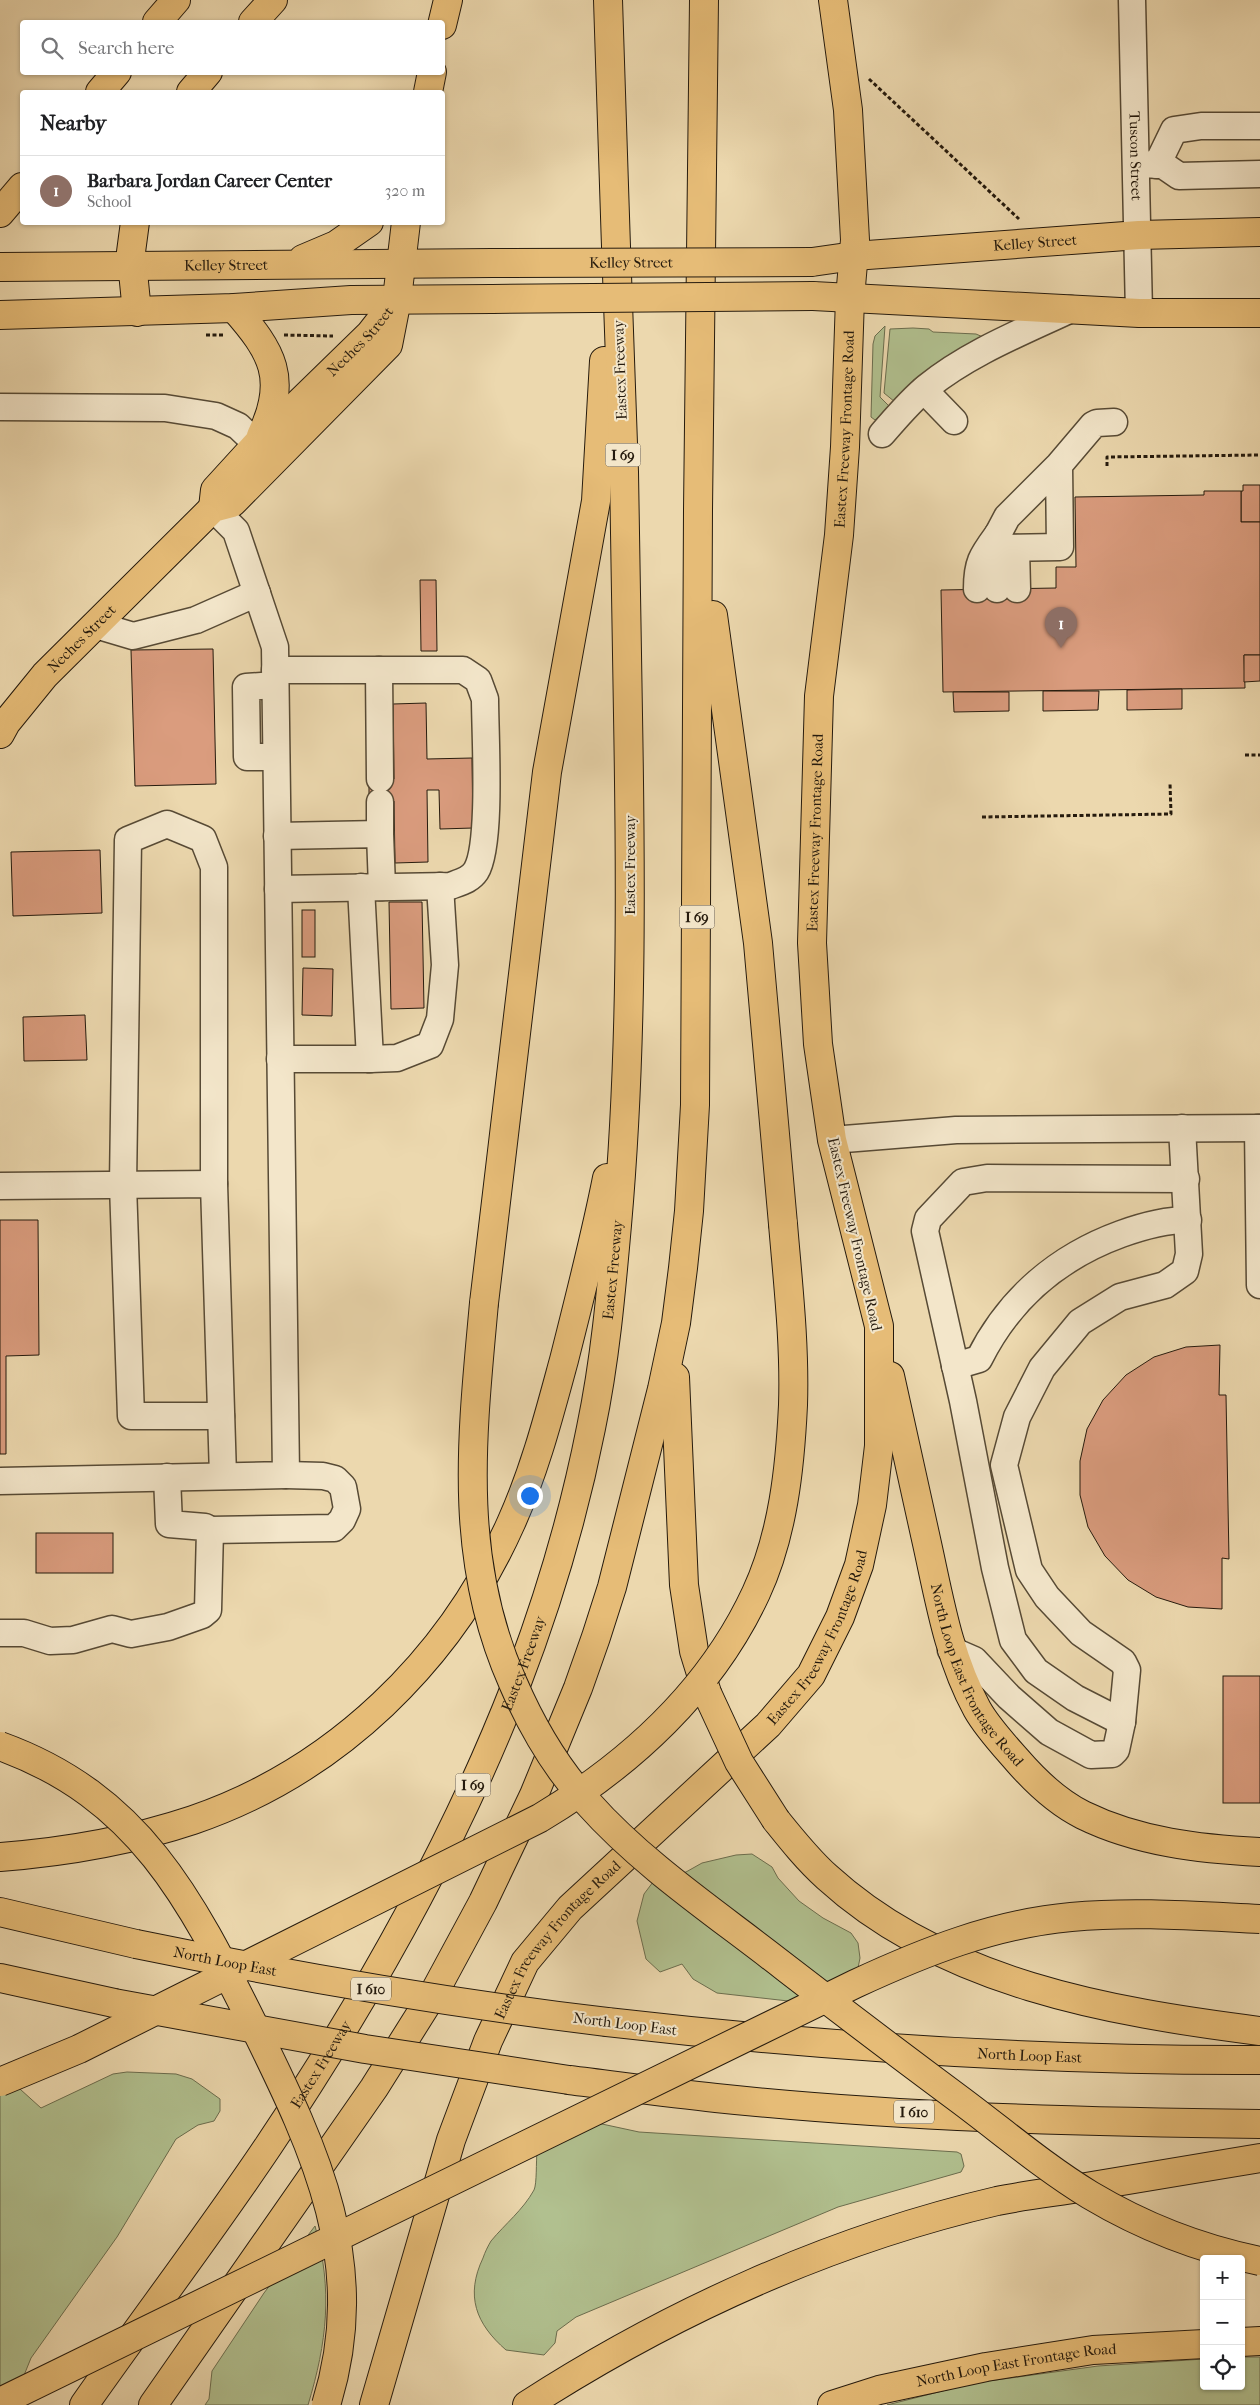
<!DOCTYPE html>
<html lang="en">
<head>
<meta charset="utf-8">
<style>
  body { margin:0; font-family:"IM FELL French Canon",serif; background:#f2f2f2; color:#202124 }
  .controls { position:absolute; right:15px; bottom:15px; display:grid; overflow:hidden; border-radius:5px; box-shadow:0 1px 4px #0004 }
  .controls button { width:45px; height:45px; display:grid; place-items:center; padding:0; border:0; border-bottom:1px solid #e0e0e0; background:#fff; color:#202124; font:25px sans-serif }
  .you { position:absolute; left:529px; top:1495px; width:18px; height:18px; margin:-12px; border:4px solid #fff; border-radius:50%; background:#1a73e8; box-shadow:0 0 0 8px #1a73e833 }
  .badge { display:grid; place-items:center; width:32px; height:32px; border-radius:50%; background:#111827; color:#fff; font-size:16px; font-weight:700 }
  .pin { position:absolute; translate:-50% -41px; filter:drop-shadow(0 1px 2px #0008) }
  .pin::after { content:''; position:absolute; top:26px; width:18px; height:15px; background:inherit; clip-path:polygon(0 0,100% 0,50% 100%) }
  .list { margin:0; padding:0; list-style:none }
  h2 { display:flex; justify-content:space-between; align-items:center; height:65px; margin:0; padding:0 20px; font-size:21px }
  h2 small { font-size:16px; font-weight:400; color:#757577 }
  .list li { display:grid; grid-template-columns:32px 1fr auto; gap:15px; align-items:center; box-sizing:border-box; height:70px; padding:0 20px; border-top:1px solid #e0e0e0 }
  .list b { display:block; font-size:19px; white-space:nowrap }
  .list p { margin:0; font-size:16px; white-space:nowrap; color:#757577 }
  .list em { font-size:16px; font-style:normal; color:#757577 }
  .icon { flex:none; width:28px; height:28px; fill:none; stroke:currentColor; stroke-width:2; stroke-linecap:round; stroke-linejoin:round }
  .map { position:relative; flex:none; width:1260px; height:2405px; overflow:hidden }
  .search { position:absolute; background:#fff; box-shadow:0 1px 4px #0004; left:20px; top:20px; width:425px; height:55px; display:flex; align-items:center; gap:12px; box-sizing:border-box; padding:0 18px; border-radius:5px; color:#757577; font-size:19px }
  .panel { position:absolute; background:#fff; box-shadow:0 1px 4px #0004; left:20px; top:90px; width:425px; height:135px; border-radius:5px }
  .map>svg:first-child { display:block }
  .green { fill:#b1c08f; stroke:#6b6d4e }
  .building { fill:#da9c7e; stroke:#251a0d }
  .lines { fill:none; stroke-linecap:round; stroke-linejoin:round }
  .minor-casing { stroke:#574a35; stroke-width:29 }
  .major-casing { stroke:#251a0d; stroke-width:30 }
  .highway-casing { stroke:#251a0d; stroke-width:30 }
  .path { stroke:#251a0d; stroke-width:3; stroke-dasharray:4 2.5; stroke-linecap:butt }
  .minor { stroke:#f3e6ca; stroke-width:26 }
  .major { stroke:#e6bc77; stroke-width:28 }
  .highway { stroke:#e6bc77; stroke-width:28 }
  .major-bridge-casing { stroke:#251a0d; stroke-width:30; stroke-linecap:butt }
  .highway-bridge-casing { stroke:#251a0d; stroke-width:30; stroke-linecap:butt }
  .major-bridge { stroke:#e6bc77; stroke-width:28 }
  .highway-bridge { stroke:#e6bc77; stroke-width:28 }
  .labels { text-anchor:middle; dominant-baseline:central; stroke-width:4; stroke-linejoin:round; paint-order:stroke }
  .shield { fill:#f3e6ca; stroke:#635746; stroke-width:1 }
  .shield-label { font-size:14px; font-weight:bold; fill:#251a0d }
  .street-label { font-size:15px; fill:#251a0d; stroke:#f3e6ca }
</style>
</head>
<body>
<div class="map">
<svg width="1260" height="2405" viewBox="0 0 1260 2405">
  <rect width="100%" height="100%" fill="#ecd8ae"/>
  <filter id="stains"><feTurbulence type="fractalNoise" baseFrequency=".004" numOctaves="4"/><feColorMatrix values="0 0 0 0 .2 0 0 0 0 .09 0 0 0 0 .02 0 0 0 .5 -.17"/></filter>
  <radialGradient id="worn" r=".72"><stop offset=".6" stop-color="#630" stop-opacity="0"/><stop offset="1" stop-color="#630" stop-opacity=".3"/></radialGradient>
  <g class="green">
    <path d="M885,326L880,397L890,407L875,420L871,417L873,344L875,336Z"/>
    <path d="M913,328L929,329L933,332L976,334L983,337L895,402L884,393L890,329Z"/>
    <path d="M752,1854L772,1867L778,1878L799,1901L823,1918L851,1933L858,1943L860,1958L858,1968L797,2002L717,1993L693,1979L682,1964L660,1972L646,1959L637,1921L644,1894L653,1882L686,1872L702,1863L736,1855Z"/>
    <path d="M0,2071L41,2108L113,2074L127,2072L176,2074L192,2079L220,2099V2111L214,2121L198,2125L176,2139L117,2237L31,2358L12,2405H0Z"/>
    <path d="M602,2124L639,2132L957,2152L961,2154L964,2166L961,2172L838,2207L576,2317L557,2331L555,2343L544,2355L506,2350C476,2324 465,2296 483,2258C485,2252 488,2246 491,2241C505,2224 523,2210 534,2190C537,2184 536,2161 537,2152L573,2126Z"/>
    <path d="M315,2226C333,2290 327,2342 308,2405H205L209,2399L212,2371L264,2293Z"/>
    <path d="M1241,2357H1260V2405H887L974,2383L1098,2366L1204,2359V2386H1241Z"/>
  </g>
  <g class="building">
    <path d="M1243,485H1260V522H1241V491H1243Z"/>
    <path d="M1204,491H1241V522H1260V655H1244L1245,688L943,692L941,590L1056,588V567H1076L1075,497L1204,495Z"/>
    <path d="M420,580H436L437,651H421Z"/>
    <path d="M213,649L216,784L135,786L131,650Z"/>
    <path d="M1244,655H1260V681L1244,682Z"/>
    <path d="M1182,689V709L1127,710V690Z"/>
    <path d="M1043,691H1099L1098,710L1043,711Z"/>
    <path d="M953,692H1009V711L954,712Z"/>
    <path d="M426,703L427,759L472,758L473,828L440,829L439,790H427L428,862L395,863L394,801L369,802V779H394L393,704Z"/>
    <path d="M100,850L102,913L13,916L11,852Z"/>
    <path d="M389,902H422L424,1008L391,1009Z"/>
    <rect x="302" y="910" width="13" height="47"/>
    <path d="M303,968L333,969L332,1016L302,1015Z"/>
    <path d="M85,1015L87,1060L24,1061L23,1017Z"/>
    <path d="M0,1220H38L39,1355L6,1356V1454H0Z"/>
    <path d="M1220,1345L1219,1395H1226L1229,1559L1222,1558V1609L1188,1607L1156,1597L1128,1580L1105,1556L1088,1527L1080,1495V1461L1087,1429L1103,1400L1126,1375L1154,1357L1186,1347Z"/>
    <rect x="36" y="1533" width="77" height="40"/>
    <rect x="1223" y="1676" width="37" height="127"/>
  </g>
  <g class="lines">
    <defs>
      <g id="minor">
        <path id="s1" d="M1132,0L1139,313"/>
        <path d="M1137,164L1163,165L1179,176L1260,174"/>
        <path d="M1157,165L1174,130L1201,126H1260"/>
        <path d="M924,390L954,421"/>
        <path d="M0,407L165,408L216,416L238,426L257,444"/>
        <path d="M882,434C896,418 910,401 927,387C969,353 1022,332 1071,309"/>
        <path d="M1059,465L1060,547L997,548L998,534L1007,517L1059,465L1093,425L1097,423L1114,422"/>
        <path d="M1016,548L1017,589"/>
        <path d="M977,589C977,562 982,556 998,534"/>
        <path d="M997,589V548"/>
        <path d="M96,625L133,636L196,620L257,593"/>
        <path d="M275,670H463L478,680L485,699C485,734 492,845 476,871C470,880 461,882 450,886L278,889"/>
        <path d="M379,670L380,779"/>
        <path d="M275,685L246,687L247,757H276"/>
        <path d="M380,802V834"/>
        <path d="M277,836L380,834L382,887"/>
        <path d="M280,1059H370L361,887"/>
        <path d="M370,1059L397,1058L430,1045L440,1019L445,965L440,886"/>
        <path d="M1258,1128L1260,1285"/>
        <path d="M832,1140L956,1130L1260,1128"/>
        <path d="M214,1184V867L203,839L167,824L128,840L123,1185L131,1416H221"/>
        <path d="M0,1186L214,1184L223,1476"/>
        <path d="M955,1366L979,1359C1009,1299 1058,1257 1121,1234C1143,1226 1165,1220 1188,1220"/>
        <path d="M0,1481L286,1475L275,647L236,531L213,508"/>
        <path d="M210,1530L334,1528L342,1520L347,1509L343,1487L335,1479L323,1476L286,1475"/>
        <path d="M0,1633H24L50,1641L73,1640L112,1629L131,1634L168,1627L202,1615L208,1610L210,1530L205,1527L169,1524L167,1477"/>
        <path d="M951,1650L974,1660L1009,1697L1049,1732L1091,1755L1112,1754L1116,1750L1122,1722L1127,1670L1123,1662L1081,1633L1047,1597L1029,1570L1004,1465L1017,1417L1042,1368L1080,1322L1120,1297L1165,1285L1185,1271L1189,1254L1182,1128"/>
        <path d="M1122,1722L1075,1698L1036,1671L1013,1640L995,1568L963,1401L925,1231L928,1219L963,1182L987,1178L1186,1179"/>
      </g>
      <g id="major">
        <path d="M442,25L448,0"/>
        <path d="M428,92L432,72"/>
        <path d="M303,259L336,245L369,222"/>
        <path id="s2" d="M812,262L854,256L1139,235L1260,232"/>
        <path id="s3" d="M0,267L492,263"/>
        <path d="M813,296L1139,313H1260"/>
        <path d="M234,308C272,351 289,379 261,436"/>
        <path d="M0,315L234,308L351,300L492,299"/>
        <path id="s4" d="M213,508L215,490L257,444L370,334L395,302"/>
        <path id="s5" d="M0,734L6,723L45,675L213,508L232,503L388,345L397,299L406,222"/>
        <path id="s6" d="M890,1376C902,1430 914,1485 926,1539C939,1597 948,1656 977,1709C987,1727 1003,1744 1017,1760C1036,1782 1057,1802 1083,1815C1138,1842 1200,1849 1260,1852"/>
        <path d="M1241,2342L1260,2341"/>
        <path id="s7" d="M374,2405L451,2140L488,2041L525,1962L570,1908L768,1725L811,1675L840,1617L859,1565L872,1505L879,1446V1326L832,1140L818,1044L812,943L819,696L839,535L845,447L850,298L855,240L848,110L833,0"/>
        <path id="s8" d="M832,2405L879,2390L986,2367L1093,2350L1204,2344"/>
      </g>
      <g id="highway">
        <path d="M157,22L176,0"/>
        <path d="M253,22L273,0"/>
        <path d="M100,92L117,72"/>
        <path d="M191,92L208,72"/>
        <path d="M0,213L22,187"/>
        <path d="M135,222L131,252L137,312"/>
        <path d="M713,615L758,943L783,1224"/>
        <path d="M484,1303L547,772L596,501L604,361"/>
        <path d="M675,1377L684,1585L694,1651L707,1693"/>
        <path d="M776,1820C792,1840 808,1860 827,1877C943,1983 1109,2012 1260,2031"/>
        <path d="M0,1857C65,1852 130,1841 193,1820C336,1771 450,1660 511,1523C535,1470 549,1415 564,1360C579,1300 595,1239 607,1178"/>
        <path d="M0,1912L136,1944"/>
        <path d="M0,1978L114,2003"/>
        <path id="s9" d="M607,2022C824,2047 1042,2061 1260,2060"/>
        <path d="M569,2080C618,2086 667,2093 716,2098C896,2117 1079,2122 1260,2124"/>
        <path id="s10" d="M84,2405C145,2318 210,2233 269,2145C366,2000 453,1847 516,1685C548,1602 574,1514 591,1428C605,1361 611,1293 617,1225C632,1055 631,885 628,715C626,634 626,553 624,472C619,315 612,157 608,0"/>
        <path d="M153,2405L374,2088L435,1991L483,1902L534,1795L578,1688L596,1637L612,1587L662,1389L676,1323L683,1268L689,1211L695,1105L698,510L704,0"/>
        <path d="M527,2405C670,2313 830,2240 997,2201C1026,2195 1056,2192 1086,2187C1144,2177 1202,2168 1260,2158"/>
      </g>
    </defs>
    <use href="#minor" class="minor-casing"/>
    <use href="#major" class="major-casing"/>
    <use href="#highway" class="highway-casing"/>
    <g class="path">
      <path d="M869,79L1019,219"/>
      <path d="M206,335H224"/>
      <path d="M284,335L333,336"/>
      <path d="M1107,466V457L1260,455"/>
      <path d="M1245,755H1260"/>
      <path d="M982,817L1171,814L1170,783"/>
    </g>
    <use href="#minor" class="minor"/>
    <use href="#major" class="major"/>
    <use href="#highway" class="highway"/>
    <defs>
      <g id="major-bridge">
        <path id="s11" d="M492,263L812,262"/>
        <path d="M492,299L813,296"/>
      </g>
      <g id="highway-bridge">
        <path d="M484,1303C472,1435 457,1558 513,1683C532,1727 556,1768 588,1803C644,1866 720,1916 786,1968C843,2012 901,2056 959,2099C1002,2131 1044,2167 1090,2195C1142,2226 1201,2249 1260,2261"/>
        <path d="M707,1693L739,1762L776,1820"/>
        <path d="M0,1746C141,1797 192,1902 255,2028C316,2152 370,2264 326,2405"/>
        <path id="s12" d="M136,1944C292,1976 449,2003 607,2022"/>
        <path d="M114,2003L365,2049L569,2080"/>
        <path d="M0,2082L79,2049L540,1818C630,1764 711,1690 756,1593C783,1535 790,1468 793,1405C795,1345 788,1284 783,1224"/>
        <path d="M0,2402L855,1984C924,1952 994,1924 1071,1917C1134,1911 1197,1916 1260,1919"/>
      </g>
    </defs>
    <use href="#major-bridge" class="major-bridge-casing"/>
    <use href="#highway-bridge" class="highway-bridge-casing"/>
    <use href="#major-bridge" class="major-bridge"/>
    <use href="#highway-bridge" class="highway-bridge"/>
  </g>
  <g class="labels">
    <g class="shield">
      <rect x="605.5" y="443.5" width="35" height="23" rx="4"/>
      <rect x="679.5" y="905.5" width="35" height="23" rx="4"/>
      <rect x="455.5" y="1773.5" width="35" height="23" rx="4"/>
      <rect x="351" y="1977.5" width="40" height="23" rx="4"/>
      <rect x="894" y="2100.5" width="40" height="23" rx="4"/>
    </g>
    <g class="shield-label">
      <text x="623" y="455">I 69</text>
      <text x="697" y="917">I 69</text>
      <text x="473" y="1785">I 69</text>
      <text x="371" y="1989">I 610</text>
      <text x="914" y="2112">I 610</text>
    </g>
    <g class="street-label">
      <text stroke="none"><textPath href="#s1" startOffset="156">Tuscon Street</textPath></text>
      <text stroke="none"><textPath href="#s2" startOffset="224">Kelley Street</textPath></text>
      <text stroke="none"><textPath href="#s11" startOffset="139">Kelley Street</textPath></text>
      <text stroke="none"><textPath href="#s3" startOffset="226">Kelley Street</textPath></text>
      <text stroke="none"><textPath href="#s4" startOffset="226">Neches Street</textPath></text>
      <text transform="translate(620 370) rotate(-92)">Eastex Freeway</text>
      <text stroke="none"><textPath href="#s7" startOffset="2141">Eastex Freeway Frontage Road</textPath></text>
      <text stroke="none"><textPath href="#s5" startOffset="126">Neches Street</textPath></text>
      <text stroke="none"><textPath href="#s7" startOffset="1736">Eastex Freeway Frontage Road</textPath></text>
      <text transform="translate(630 865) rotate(-90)">Eastex Freeway</text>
      <text transform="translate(855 1234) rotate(77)">Eastex Freeway Frontage Road</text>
      <text stroke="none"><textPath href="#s10" startOffset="1270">Eastex Freeway</textPath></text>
      <text stroke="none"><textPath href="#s7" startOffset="911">Eastex Freeway Frontage Road</textPath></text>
      <text stroke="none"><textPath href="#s10" startOffset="865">Eastex Freeway</textPath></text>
      <text stroke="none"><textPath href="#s6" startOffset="314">North Loop East Frontage Road</textPath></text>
      <text stroke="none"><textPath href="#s7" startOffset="506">Eastex Freeway Frontage Road</textPath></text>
      <text stroke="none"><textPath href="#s12" startOffset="91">North Loop East</textPath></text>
      <text transform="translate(625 2024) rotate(7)">North Loop East</text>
      <text stroke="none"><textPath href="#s9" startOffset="424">North Loop East</textPath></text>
      <text stroke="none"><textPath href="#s10" startOffset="415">Eastex Freeway</textPath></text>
      <text stroke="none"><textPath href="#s8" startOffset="189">North Loop East Frontage Road</textPath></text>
    </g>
  </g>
  <rect width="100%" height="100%" filter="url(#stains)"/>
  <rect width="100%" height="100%" fill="url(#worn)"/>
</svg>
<div class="controls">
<button>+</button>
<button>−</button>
<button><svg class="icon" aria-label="locate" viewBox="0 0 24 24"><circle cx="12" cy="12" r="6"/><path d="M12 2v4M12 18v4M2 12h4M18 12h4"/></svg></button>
</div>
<div class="you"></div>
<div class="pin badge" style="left:1061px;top:648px;background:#8d6e63">1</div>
<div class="search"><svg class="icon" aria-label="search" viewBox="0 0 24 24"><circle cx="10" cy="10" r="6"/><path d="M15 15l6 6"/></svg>Search here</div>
<section class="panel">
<h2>Nearby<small></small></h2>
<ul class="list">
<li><span class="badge" style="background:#8d6e63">1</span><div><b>Barbara Jordan Career Center</b><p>School</p></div><em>320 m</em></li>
</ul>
</section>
</div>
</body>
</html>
